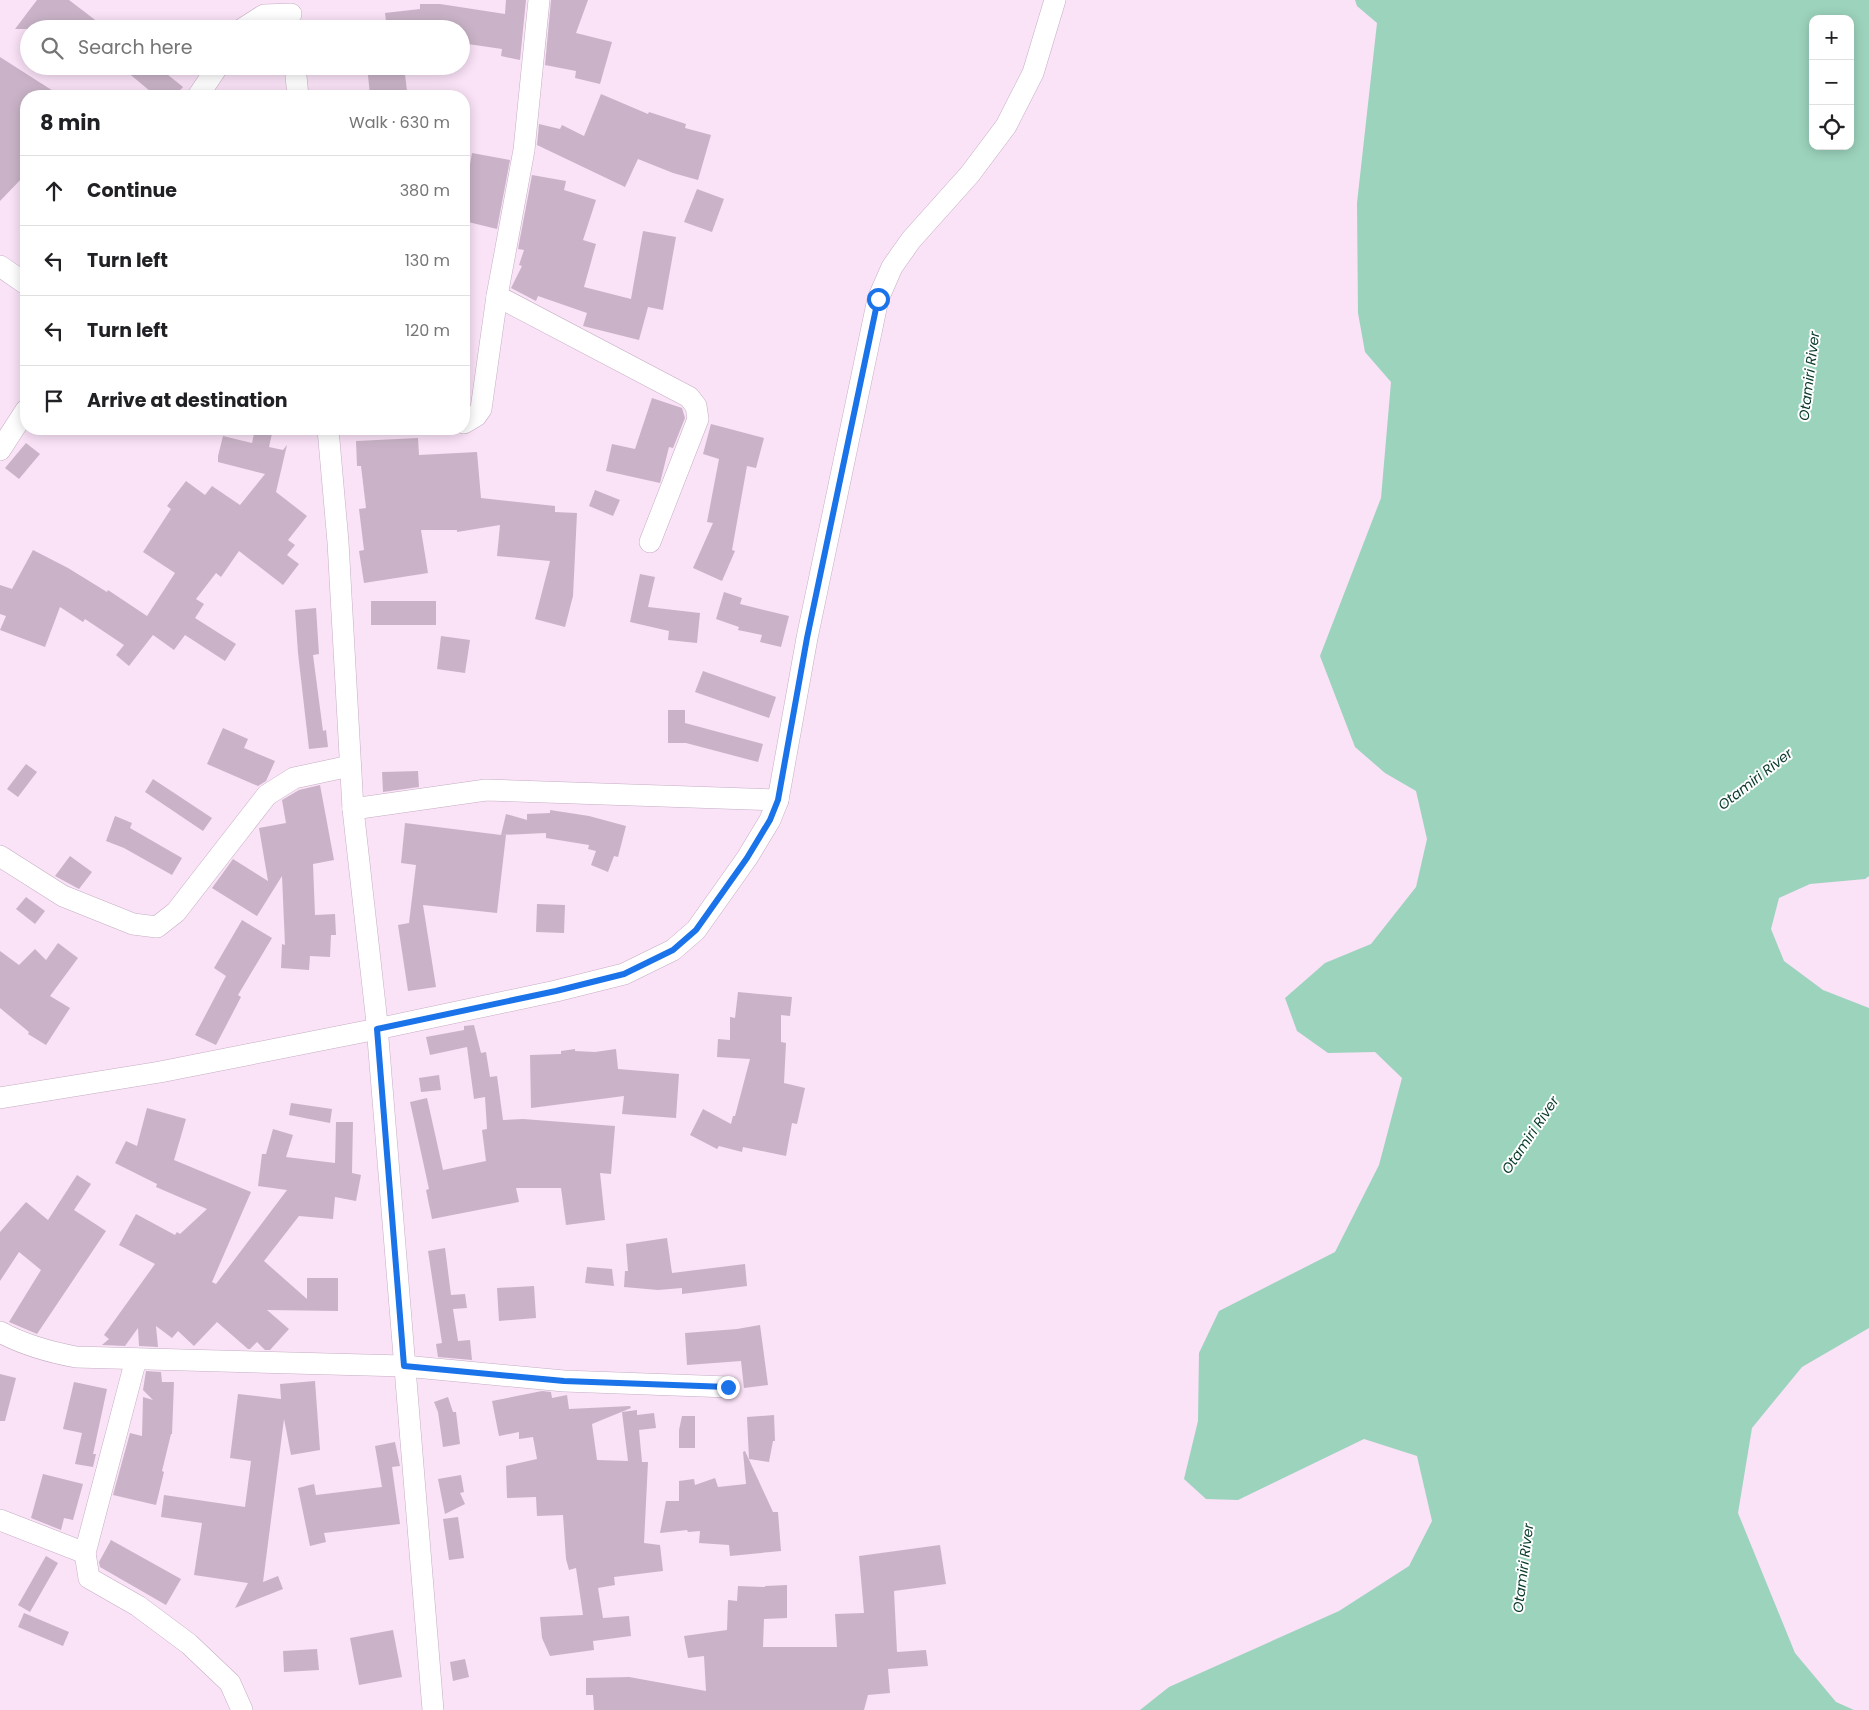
<!DOCTYPE html>
<html lang="en">
<head>
<meta charset="utf-8">
<style>
  body { margin:0; font-family:Poppins,sans-serif; background:#f6f6f6; color:#202124 }
  .controls { position:absolute; right:15px; top:15px; display:grid; overflow:hidden; border-radius:10px; box-shadow:0 2px 12px #0003 }
  .controls button { width:45px; height:45px; display:grid; place-items:center; padding:0; border:0; border-bottom:1px solid #e0e0e0; background:#fff; color:#202124; font:25px sans-serif }
  .stop { position:absolute; width:15px; height:15px; margin:-11px; border:4px solid #1a73e8; border-radius:50%; background:#fff }
  .stop.end { background:#1a73e8; border-color:#fff; box-shadow:0 1px 5px #0008 }
  .list { margin:0; padding:0; list-style:none }
  h2 { display:flex; justify-content:space-between; align-items:center; height:65px; margin:0; padding:0 20px; font-size:21px }
  h2 small { font-size:16px; font-weight:400; color:#757577 }
  .list li { display:grid; grid-template-columns:32px 1fr auto; gap:15px; align-items:center; box-sizing:border-box; height:70px; padding:0 20px; border-top:1px solid #e0e0e0 }
  .list b { display:block; font-size:19px; white-space:nowrap }
  .list em { font-size:16px; font-style:normal; color:#757577 }
  .icon { flex:none; width:28px; height:28px; fill:none; stroke:currentColor; stroke-width:2; stroke-linecap:round; stroke-linejoin:round }
  .map { position:relative; flex:none; width:1869px; height:1710px; overflow:hidden }
  .search { position:absolute; background:#fff; box-shadow:0 2px 12px #0003; left:20px; top:20px; width:450px; height:55px; display:flex; align-items:center; gap:12px; box-sizing:border-box; padding:0 18px; border-radius:28px; color:#757577; font-size:19px }
  .panel { position:absolute; background:#fff; box-shadow:0 2px 12px #0003; left:20px; top:90px; width:450px; height:345px; border-radius:20px }
  .map>svg:first-child { display:block }
  .water { fill:#9cd3bd; fill-rule:evenodd }
  .building { fill:#cab3c8 }
  .lines { fill:none; stroke-linecap:round; stroke-linejoin:round }
  .street-casing { stroke:#c5aec3; stroke-width:22 }
  .street { stroke:#fff; stroke-width:21 }
  .route { stroke:#1a73e8; stroke-width:6 }
  .labels { text-anchor:middle; dominant-baseline:central; stroke-width:4; stroke-linejoin:round; paint-order:stroke }
  .water-label { font-size:14px; font-style:italic; fill:#093a2b; stroke:#fff }
</style>
</head>
<body>
<div class="map">
<svg width="1869" height="1710" viewBox="0 0 1869 1710">
  <rect width="100%" height="100%" fill="#fae2f7"/>
  <path class="water" d="M1355,0H1869V876L1865,879L1810,884L1779,898L1771,929L1784,961L1823,990L1869,1008V1328L1802,1367L1752,1428L1738,1513L1795,1653L1836,1702L1854,1710H1140L1169,1687L1339,1611L1409,1566L1432,1521L1417,1456L1364,1439L1238,1500L1206,1499L1184,1479L1198,1421L1199,1353L1219,1311L1335,1252L1379,1165L1402,1078L1375,1052L1328,1053L1297,1031L1285,998L1325,963L1371,944L1416,887L1427,839L1416,791L1385,773L1355,747L1320,656L1381,498L1391,382L1365,352L1358,313L1357,203L1377,23L1357,6ZM1813,19H1850V146H1813Z"/>
  <g class="building">
    <path d="M37,0H69L107,29H15Z"/>
    <path d="M506,0H526L520,60L501,56L502,49L461,43V29H387L385,13L420,9V4H440L505,14Z"/>
    <path d="M551,0H588L576,33L612,42L600,84L575,78L576,71L545,65Z"/>
    <path d="M0,57L61,96H26V174L0,201Z"/>
    <path d="M120,66H157L183,87L175,96H156Z"/>
    <path d="M367,66H404L407,91L370,95Z"/>
    <path d="M601,94L648,114L649,112L686,124L685,128L711,135L698,180L673,173L638,159L625,187L537,145L539,124L560,129L562,125L584,136Z"/>
    <path d="M472,153L510,160L497,229L464,221V198Z"/>
    <path d="M532,175L566,181L564,190L596,200L583,240L596,244L584,287L631,299L643,231L676,237L663,310L648,307L639,340L583,326L587,313L538,296L536,301L511,288L522,266L519,265L524,250L518,249Z"/>
    <path d="M697,189L724,199L712,232L684,222Z"/>
    <path d="M652,398L682,408L685,418L673,448L669,447L660,483L606,471L612,444L635,449Z"/>
    <path d="M711,424L764,438L756,468L747,466L732,550L735,551L722,581L693,568L713,523L707,522L719,459L703,454Z"/>
    <path d="M255,429H273L269,447L283,450L287,445L276,492L307,516L288,540L295,545L287,555L299,564L283,585L239,551L221,577L216,573L196,599L204,604L195,618L236,644L225,661L185,635L174,650L153,635L129,666L116,655L124,645L85,619L83,622L60,607L45,647L0,630L6,616L0,614V585L12,589L33,550L68,568L107,592L108,590L147,616L175,573L143,552L171,509L167,506L186,481L205,495L212,486L240,505L265,474L218,462V456L223,436L252,443Z"/>
    <path d="M418,438L419,455L477,452L481,498L555,506V512L577,513L573,596L565,627L535,619L550,561L497,556L500,525L457,532V530H421L428,573L364,583L359,551L364,550L359,509L366,508L361,466H357L356,441Z"/>
    <path d="M26,443L40,454L19,479L5,468Z"/>
    <path d="M595,490L620,500L613,516L589,506Z"/>
    <path d="M640,574L655,577L648,607L700,613L697,643L668,640L669,631L630,622Z"/>
    <path d="M724,592L742,598L740,604L789,616L781,647L760,642L762,635L738,630L739,627L716,619Z"/>
    <rect x="371" y="601" width="65" height="24"/>
    <path d="M316,608L319,654L313,655L323,731L326,730L328,747L309,749L298,653L295,610Z"/>
    <path d="M441,636L470,640L465,673L437,669Z"/>
    <path d="M703,671L776,697L769,718L695,692Z"/>
    <path d="M668,710H685V723L763,744L758,762L686,743H668Z"/>
    <path d="M223,728L248,739L244,748L275,761L266,781L258,786L207,764Z"/>
    <path d="M26,764L37,772L18,797L7,789Z"/>
    <path d="M418,771L419,787L383,792L382,772Z"/>
    <path d="M153,779L212,818L203,831L145,792Z"/>
    <path d="M320,785L334,860L313,864L315,915L335,914L336,935H331L330,957L310,956L309,970L281,968L282,944L285,945L282,876L257,916L212,888L233,859L268,881L259,828L286,823L282,800L299,790Z"/>
    <path d="M550,810L589,816L626,826L618,857L614,856L608,872L591,865L596,851L588,849L589,845L546,838V833L501,835H506L497,913L423,905L436,987L408,991L398,925L409,923L416,865L401,863L405,823L501,835L506,814L527,820V814L550,813Z"/>
    <path d="M115,816L132,823L130,828L182,858L172,875L124,848L106,841Z"/>
    <path d="M70,856L92,872L79,889L55,876Z"/>
    <path d="M26,897L45,911L35,924L16,909Z"/>
    <path d="M537,904L565,905L564,933L536,932Z"/>
    <path d="M242,920L272,938L238,995L241,997L216,1045L195,1035L226,976L214,968Z"/>
    <path d="M58,943L78,958L50,996L70,1008L46,1045L28,1034L29,1032L0,1008V951L19,965L35,949L46,960Z"/>
    <path d="M738,992L792,997L790,1016L781,1015V1042L786,1043L784,1083L805,1088L797,1124L792,1123L786,1156L743,1147L742,1152L719,1146L717,1149L690,1135L703,1109L731,1124L733,1116H735L750,1059L717,1057L718,1039L730,1040V1017L735,1018Z"/>
    <path d="M474,1025L481,1053L486,1052L490,1077L497,1076L503,1120L523,1119L615,1126L611,1174L600,1173L605,1220L566,1225L561,1188H516L519,1202L432,1219L426,1190L429,1189L410,1102L427,1098L443,1170L486,1161L482,1130L487,1129L485,1097L474,1099L467,1047L430,1055L426,1037L464,1030V1026Z"/>
    <path d="M575,1049V1051L595,1052L616,1049L618,1069L679,1074L676,1118L622,1114L624,1096L531,1108L530,1055L561,1054V1051Z"/>
    <path d="M439,1075L441,1090L421,1092L419,1078Z"/>
    <path d="M291,1103L332,1109L330,1123L289,1115Z"/>
    <path d="M147,1108L186,1119L174,1160L251,1192L212,1282L216,1284L287,1190L258,1186L262,1154H266L273,1129L293,1135L286,1157L335,1163L336,1122H353L352,1173L361,1175L356,1201L335,1197L333,1219L299,1216L264,1261L307,1299V1278H338V1311L267,1310L289,1329L270,1350H265L257,1342L250,1349H248L217,1322L194,1346L178,1331L172,1338L156,1326L158,1347L139,1346L138,1328L125,1346L102,1345L109,1339L104,1335L155,1264L119,1245L136,1214L175,1235L177,1232L180,1234L207,1209L156,1187L157,1184L115,1163L126,1141L137,1146Z"/>
    <path d="M77,1175L91,1184L74,1210L106,1231L37,1334L9,1322L41,1270L19,1252L0,1281V1232L26,1202L48,1220Z"/>
    <path d="M667,1238L672,1273L745,1264L747,1286L682,1294V1288L658,1290L624,1287L625,1271H628L626,1244Z"/>
    <path d="M445,1248L451,1295L465,1294L467,1308L453,1309L458,1341L470,1340L472,1360L438,1357L436,1344L442,1343L428,1251Z"/>
    <path d="M587,1267L612,1269L614,1286L585,1283Z"/>
    <path d="M534,1286L536,1318L499,1321L497,1288Z"/>
    <path d="M760,1325L768,1385L744,1388L741,1361L687,1365L685,1333L737,1329Z"/>
    <path d="M146,1371L161,1372L162,1382H174L172,1434H171L162,1471L164,1472L156,1505L113,1495L130,1433L142,1436L143,1397L153,1400L143,1390Z"/>
    <path d="M0,1374L16,1378L5,1421H0Z"/>
    <path d="M315,1381L320,1450L291,1455L284,1419L263,1582L278,1576L283,1589L235,1608L248,1583L194,1575L202,1523L161,1517L164,1495L245,1507L251,1461L230,1458L238,1394L281,1399L280,1384Z"/>
    <path d="M74,1382L107,1389L93,1454H96L93,1467L75,1464L82,1433L63,1429Z"/>
    <path d="M542,1391L551,1392L552,1398L567,1395L569,1409L630,1406L631,1408L592,1424L597,1460L628,1461L622,1412L637,1410V1415L654,1413L656,1428L639,1430L642,1462H648L644,1543L660,1545L663,1571L614,1577L615,1585L598,1588L603,1618L629,1616L631,1636L593,1641L594,1650L550,1656L542,1638L540,1617L583,1615L576,1568L569,1570L566,1559L563,1515L537,1516L536,1497L507,1498L506,1466L537,1459L533,1437L519,1439V1432L499,1436L492,1401Z"/>
    <path d="M448,1397L453,1412H456L460,1444L443,1447L438,1412L434,1402Z"/>
    <path d="M774,1415L775,1441H773L769,1462L749,1459L747,1417Z"/>
    <path d="M682,1416H695V1448H679V1430Z"/>
    <path d="M395,1442L400,1466L392,1467L400,1524L324,1533L326,1542L310,1546L298,1488L314,1484L316,1495L382,1487L375,1446Z"/>
    <path d="M745,1451L773,1512H778L781,1551L730,1556L729,1545L699,1543L700,1531L688,1532L687,1530L660,1533L666,1501H679V1481L694,1479L695,1485L715,1478L718,1487L746,1484L743,1452Z"/>
    <path d="M43,1474L83,1484L73,1520L64,1518L61,1530L31,1518Z"/>
    <path d="M461,1475L464,1492L460,1493L465,1504L445,1514L438,1479Z"/>
    <path d="M458,1517L464,1558L449,1560L443,1519Z"/>
    <path d="M111,1540L181,1579L166,1605L100,1567L99,1562Z"/>
    <path d="M940,1545L946,1584L894,1591L897,1652L926,1650L928,1666L888,1669L890,1693L868,1695L864,1710H594L593,1695H586V1678L629,1677L706,1691L704,1656L688,1658L684,1636L727,1630L728,1600L737,1601L738,1586L765,1587V1586L787,1585V1618L764,1619L763,1647H837L835,1614L864,1613L859,1556Z"/>
    <path d="M46,1556L58,1563L30,1612L18,1605Z"/>
    <path d="M24,1613L69,1632L63,1646L18,1627Z"/>
    <path d="M393,1630L402,1677L359,1685L350,1638Z"/>
    <path d="M317,1649L319,1670L284,1672L283,1651Z"/>
    <path d="M465,1659L469,1677L453,1681L450,1662Z"/>
  </g>
  <g class="lines">
    <defs>
      <g id="street">
        <path d="M242,29L264,15L291,14"/>
        <path d="M295,66L298,96"/>
        <path d="M198,96L218,66"/>
        <path d="M0,266L26,284"/>
        <path d="M497,296L689,397L696,406L698,419L650,542"/>
        <path d="M464,423L476,416L481,409L497,296L524,150L539,0"/>
        <path d="M328,429L338,542L353,809L376,1014L433,1710"/>
        <path d="M0,450L26,410"/>
        <path d="M353,809L486,790L778,800"/>
        <path d="M0,856L63,896L133,924L157,927L176,912L267,795L294,778L350,766"/>
        <path d="M0,1098L160,1072L377,1029L556,991L624,974L673,950L696,930L747,858L770,820L778,800L807,638L878,299L892,267L911,240L970,174L1006,126L1033,73L1055,0"/>
        <path d="M0,1332C24,1345 49,1352 76,1357L404,1366L564,1381L729,1387"/>
        <path d="M136,1359L85,1553L89,1578L138,1606L189,1644L230,1683L242,1710"/>
        <path d="M0,1520L85,1553"/>
      </g>
    </defs>
    <use href="#street" class="street-casing"/>
    <use href="#street" class="street"/>
  </g>
  <g class="lines">
    <path class="route" d="M728,1387L564,1381L404,1366L377,1029L556,991L624,974L673,950L696,930L747,858L770,820L778,800L807,638L878,299"/>
  </g>
  <g class="labels">
    <g class="water-label">
      <text transform="translate(1809 376) rotate(-83)">Otamiri River</text>
      <text transform="translate(1755 779) rotate(-38)">Otamiri River</text>
      <text transform="translate(1530 1135) rotate(-56)">Otamiri River</text>
      <text transform="translate(1523 1568) rotate(-83)">Otamiri River</text>
    </g>
  </g>
</svg>
<div class="controls">
<button>+</button>
<button>−</button>
<button><svg class="icon" aria-label="locate" viewBox="0 0 24 24"><circle cx="12" cy="12" r="6"/><path d="M12 2v4M12 18v4M2 12h4M18 12h4"/></svg></button>
</div>
<div class="stop" style="left:878px;top:299px"></div>
<div class="stop end" style="left:728px;top:1387px"></div>
<div class="search"><svg class="icon" aria-label="search" viewBox="0 0 24 24"><circle cx="10" cy="10" r="6"/><path d="M15 15l6 6"/></svg>Search here</div>
<section class="panel">
<h2>8 min<small>Walk · 630 m</small></h2>
<ul class="list">
<li><svg class="icon" aria-label="ahead" viewBox="0 0 24 24"><path d="M12 20V5M6 11l6-6 6 6"/></svg><div><b>Continue</b></div><em>380 m</em></li>
<li><svg class="icon" aria-label="left" viewBox="0 0 24 24"><path d="M17 20v-9H6M10 6l-5 5 5 5"/></svg><div><b>Turn left</b></div><em>130 m</em></li>
<li><svg class="icon" aria-label="left" viewBox="0 0 24 24"><path d="M17 20v-9H6M10 6l-5 5 5 5"/></svg><div><b>Turn left</b></div><em>120 m</em></li>
<li><svg class="icon" aria-label="arrive" viewBox="0 0 24 24"><path d="M6 21V4h12l-3 4 3 4H6"/></svg><div><b>Arrive at destination</b></div></li>
</ul>
</section>
</div>
</body>
</html>
